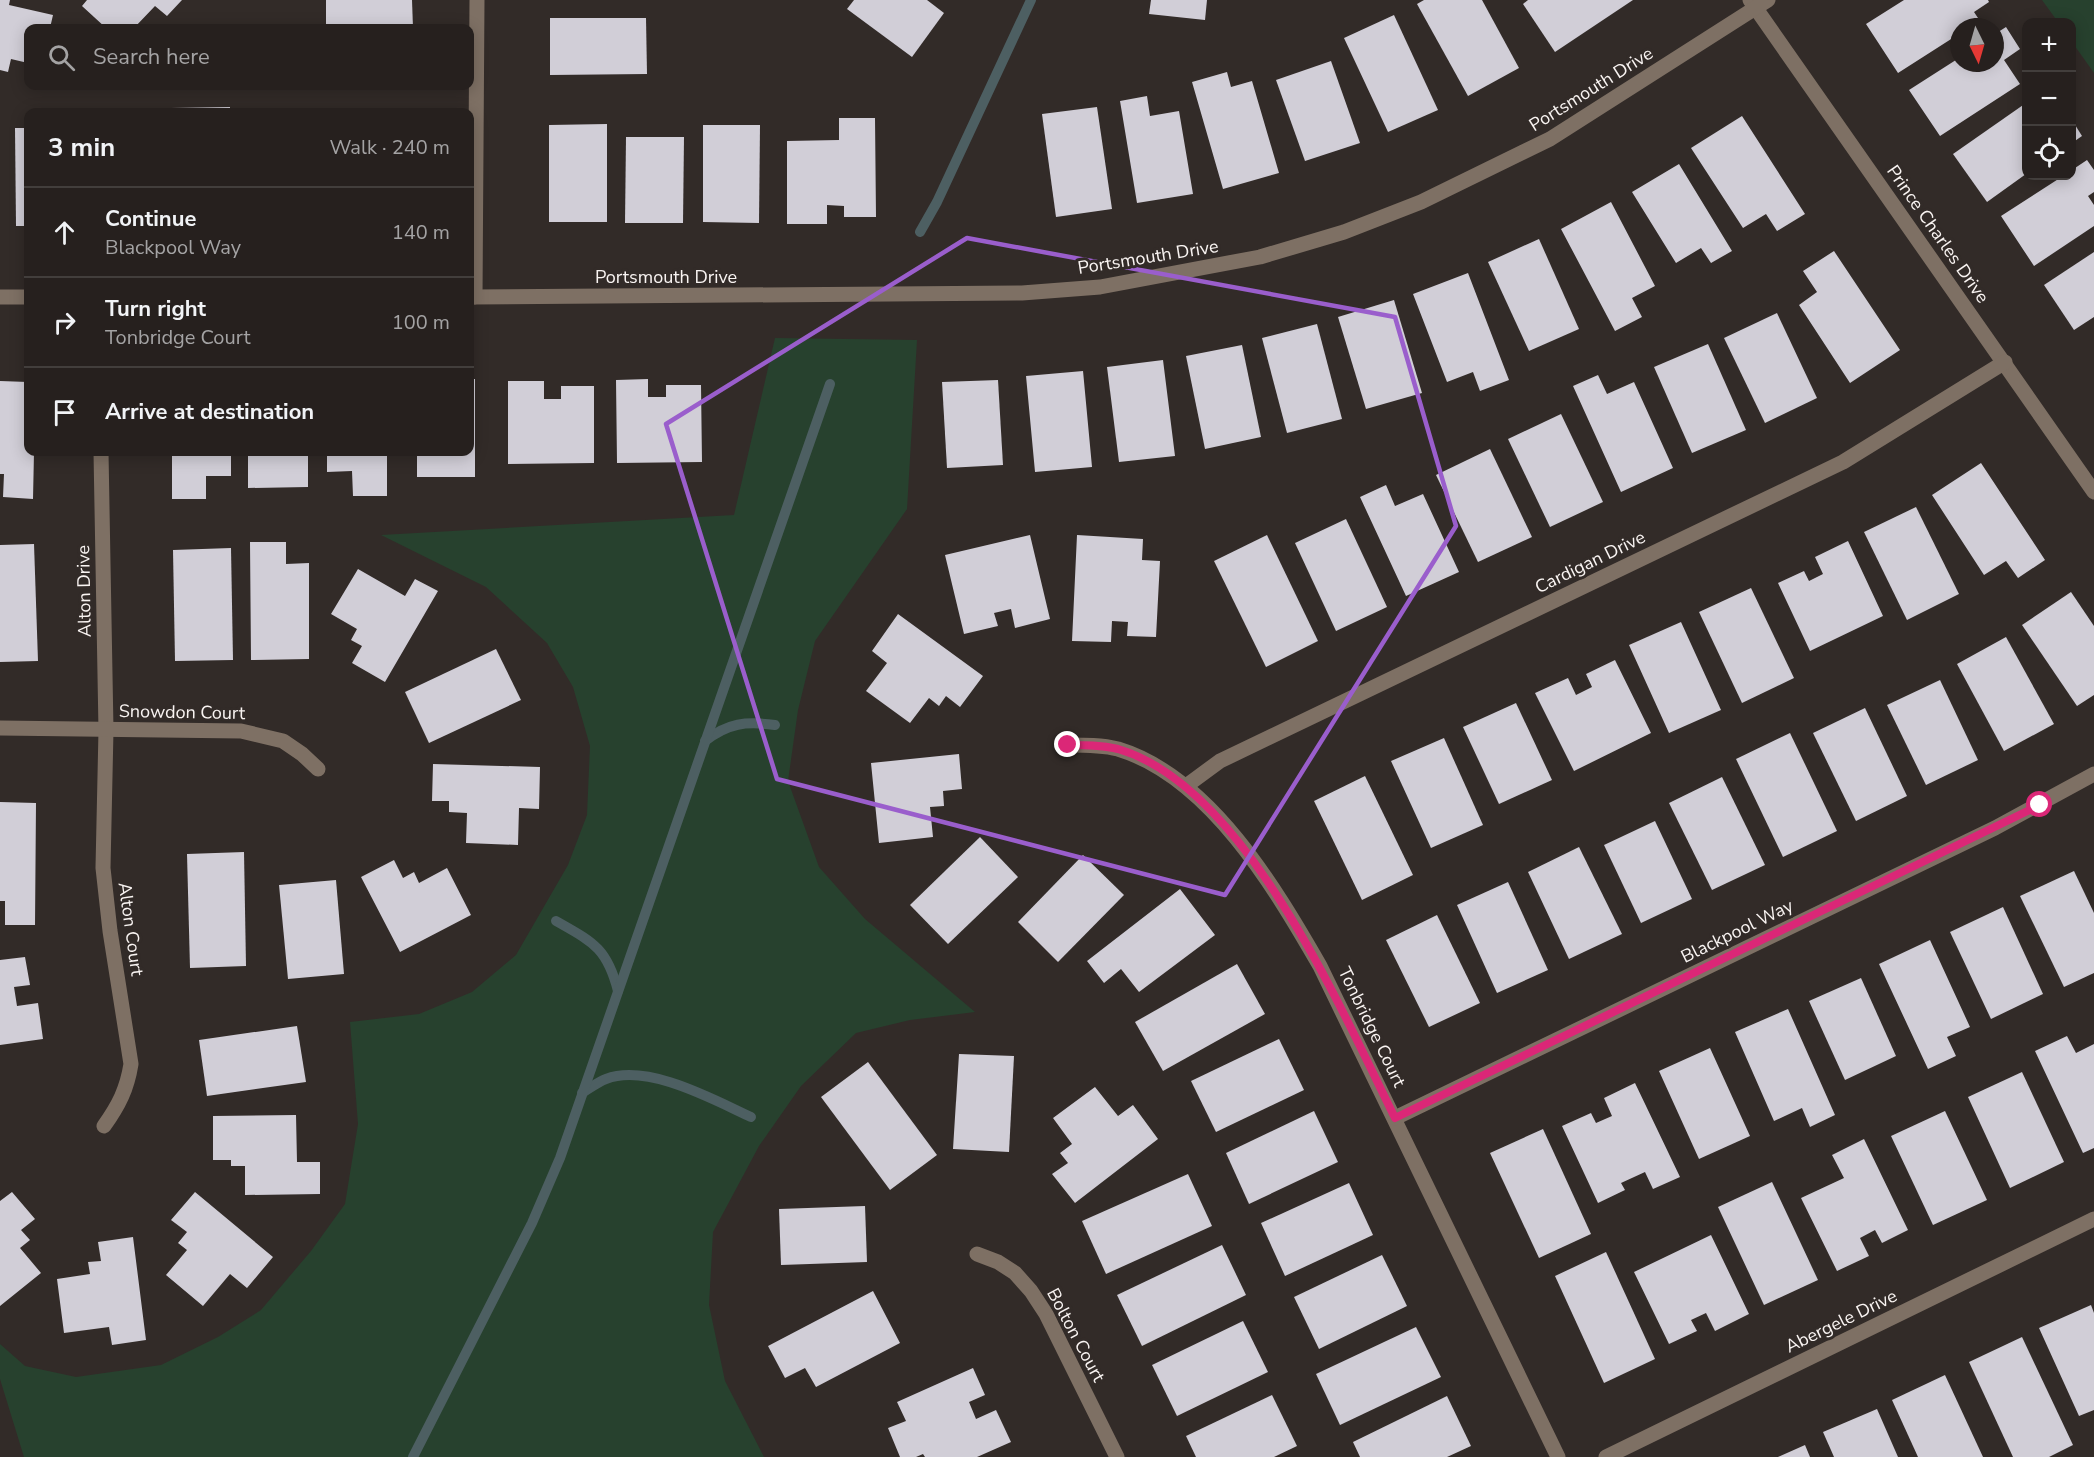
<!DOCTYPE html>
<html lang="en">
<head>
<meta charset="utf-8">
<style>
  body { margin:0; font-family:"Nunito Sans",sans-serif; background:#2e2827; color:#f1f3f6 }
  .controls { position:absolute; right:18px; top:18px; display:grid; overflow:hidden; border-radius:12px; box-shadow:0 3px 15px #0003 }
  .controls button { width:54px; height:54px; display:grid; place-items:center; padding:0; border:0; border-bottom:2px solid #423e3c; background:#26201e; color:#f1f3f6; font:30px sans-serif }
  .compass { position:absolute; left:1950px; top:18px; width:54px; height:54px; border-radius:50%; background:#26201e; box-shadow:0 3px 15px #0003; rotate:175deg }
  .stop { position:absolute; width:18px; height:18px; margin:-14px; border:4px solid #db2777; border-radius:50%; background:#fff }
  .stop.end { background:#db2777; border-color:#fff; box-shadow:0 2px 6px #0008 }
  .list { margin:0; padding:0; list-style:none }
  h2 { display:flex; justify-content:space-between; align-items:center; height:78px; margin:0; padding:0 24px; font-size:26px }
  h2 small { font-size:20px; font-weight:400; color:#a4a3a4 }
  .list li { display:grid; grid-template-columns:39px 1fr auto; gap:18px; align-items:center; box-sizing:border-box; height:90px; padding:0 24px; border-top:2px solid #423e3c }
  .list b { display:block; font-size:22px; white-space:nowrap }
  .list p { margin:0; font-size:20px; white-space:nowrap; color:#a4a3a4 }
  .list em { font-size:20px; font-style:normal; color:#a4a3a4 }
  .icon { flex:none; width:33px; height:33px; fill:none; stroke:currentColor; stroke-width:2; stroke-linecap:round; stroke-linejoin:round }
  .map { position:relative; flex:none; width:2094px; height:1457px; overflow:hidden }
  .search { position:absolute; background:#26201e; box-shadow:0 3px 15px #0003; left:24px; top:24px; width:450px; height:66px; display:flex; align-items:center; gap:15px; box-sizing:border-box; padding:0 21px; border-radius:12px; color:#a4a3a4; font-size:22px }
  .panel { position:absolute; background:#26201e; box-shadow:0 3px 15px #0003; left:24px; top:108px; width:450px; height:348px; border-radius:12px }
  .map>svg:first-child { display:block }
  .green { fill:#27412e }
  .lines { fill:none; stroke-linecap:round; stroke-linejoin:round }
  .stream { stroke:#4d5f62; stroke-width:10 }
  .building { fill:#d1ced7 }
  .minor { stroke:#7e7064; stroke-width:15 }
  .route { stroke:#db2777; stroke-width:8 }
  .marked { fill:none; stroke:#9a5ecc; stroke-width:4.5; stroke-linejoin:round }
  .labels { text-anchor:middle; dominant-baseline:central; stroke-width:6; stroke-linejoin:round; paint-order:stroke }
  .street-label { font-size:18px; fill:#f9f4f2; stroke:#322b28 }
</style>
</head>
<body>
<div class="map">
<svg width="2094" height="1457" viewBox="0 0 2094 1457">
  <rect width="100%" height="100%" fill="#322b28"/>
  <g class="green">
    <path d="M2042,0H2094V73L2072,42V22H2058Z"/>
    <path d="M775,338L917,340L907,509L815,641L798,710L788,781L819,867L865,919L975,1012L910,1020L856,1033L801,1086L759,1146L713,1232L709,1305L725,1381L764,1457H24L0,1379V1344L25,1366L76,1377L161,1365L218,1337L261,1310L311,1251L345,1204L358,1124L350,1022L419,1014L472,992L516,955L568,865L587,815L590,746L573,687L547,643L486,587L381,535L734,515Z"/>
  </g>
  <g class="lines">
    <g class="stream">
      <path d="M920,232L937,202L1031,0"/>
      <path d="M705,741C728,723 746,721 775,725"/>
      <path d="M556,921C593,942 607,948 618,991"/>
      <path d="M582,1093C590,1088 598,1082 606,1079C648,1063 714,1100 751,1117"/>
      <path d="M413,1457L532,1223L560,1158L830,384"/>
    </g>
  </g>
  <g class="building">
    <path d="M0,0H10L9,5L53,15L50,28H28V63L11,59L8,72L0,70Z"/>
    <path d="M87,0H182L167,16L155,6L134,28H106L82,6Z"/>
    <path d="M326,0H412L413,28H326Z"/>
    <path d="M854,0H927L944,13L912,57L847,9Z"/>
    <path d="M1151,0H1207L1205,20L1149,14Z"/>
    <path d="M1424,0H1482L1519,68L1468,96L1417,4Z"/>
    <path d="M1528,0H1633L1555,52L1523,4Z"/>
    <path d="M1904,0H1988L1989,2L1974,12L1980,21L1971,27H1959V34L1898,73L1866,24Z"/>
    <path d="M1394,15L1438,110L1388,132L1344,38Z"/>
    <path d="M550,18H646L647,74L550,75Z"/>
    <path d="M2006,27L2020,49L2004,60L2020,84L1940,136L1909,90L1959,58V63H1995V34Z"/>
    <path d="M1331,61L1360,143L1305,161L1276,80Z"/>
    <path d="M1227,72L1231,87L1252,81L1279,173L1223,189L1192,82Z"/>
    <path d="M1147,96L1150,116L1179,111L1193,194L1137,203L1120,101Z"/>
    <path d="M2026,103V174L1987,202L1953,154Z"/>
    <path d="M230,107V112H171V108Z"/>
    <path d="M1097,107L1112,209L1056,217L1042,114Z"/>
    <rect x="382" y="108" width="26" height="4"/>
    <path d="M1742,116L1805,214L1777,231L1766,214L1743,228L1691,148Z"/>
    <path d="M839,118H875L876,217H844V206L827,205V224H787V141L839,140Z"/>
    <path d="M2072,120L2082,136L2072,143Z"/>
    <path d="M607,124V222H549V125Z"/>
    <path d="M703,125H760L759,223L703,222Z"/>
    <path d="M15,128H28V226H16Z"/>
    <path d="M626,137H684L683,223H625Z"/>
    <path d="M2087,160L2094,170V192L2088,196L2094,205V226L2034,266L2001,216L2063,176H2072V170Z"/>
    <path d="M1679,164L1732,251L1711,263L1701,248L1676,263L1632,192Z"/>
    <path d="M1611,202L1655,286L1632,298L1642,317L1615,331L1561,229Z"/>
    <path d="M1539,239L1579,329L1529,351L1488,262Z"/>
    <path d="M1834,251L1900,350L1850,383L1799,305L1817,292L1803,271Z"/>
    <path d="M2094,252V317L2074,330L2044,285Z"/>
    <path d="M1468,273L1509,380L1480,391L1473,372L1447,382L1413,294Z"/>
    <path d="M1394,300L1422,393L1366,409L1338,317Z"/>
    <path d="M1777,313L1817,398L1765,423L1724,338Z"/>
    <path d="M1317,324L1342,419L1287,433L1262,338Z"/>
    <path d="M1708,344L1746,430L1692,453L1654,367Z"/>
    <path d="M1242,345L1261,437L1205,449L1186,356Z"/>
    <path d="M1163,360L1175,456L1119,462L1107,367Z"/>
    <path d="M1083,371L1092,467L1035,472L1026,376Z"/>
    <path d="M1598,375L1607,394L1634,382L1673,468L1621,492L1573,386Z"/>
    <path d="M470,379H475V477H417V452H470Z"/>
    <path d="M648,379V397H666V385H701L702,462L617,463L616,380Z"/>
    <path d="M998,380L1003,465L947,468L942,382Z"/>
    <path d="M0,381L28,382V452H34L33,499L3,497L4,474H0Z"/>
    <path d="M508,381H544V399H561V386H594V463L508,464Z"/>
    <path d="M1561,414L1603,502L1550,527L1508,439Z"/>
    <path d="M1490,449L1532,537L1478,562L1436,475Z"/>
    <path d="M172,452H231V476H206V499H172Z"/>
    <path d="M248,452H308V487L248,488Z"/>
    <path d="M327,452H387V496H353L352,471L327,472Z"/>
    <path d="M1981,463L2045,560L2018,578L2006,561L1984,575L1932,495Z"/>
    <path d="M1386,485L1395,506L1423,494L1459,572L1406,596L1360,497Z"/>
    <path d="M1916,507L1959,594L1907,620L1864,532Z"/>
    <path d="M1346,519L1387,607L1336,631L1295,543Z"/>
    <path d="M1030,535L1050,619L1015,628L1011,609L994,613L998,626L964,634L945,555Z"/>
    <path d="M1077,535L1143,539L1142,560L1160,561L1156,637L1127,636L1128,622L1112,621L1111,642L1072,641Z"/>
    <path d="M1267,535L1318,641L1266,667L1214,561Z"/>
    <path d="M1848,541L1883,616L1810,651L1778,583L1804,571L1809,581L1823,574L1815,557Z"/>
    <path d="M250,542H286V564L309,563V659L251,660Z"/>
    <path d="M34,544L38,661L0,662V545Z"/>
    <path d="M231,548L233,660L175,661L173,550Z"/>
    <path d="M358,569L405,596L415,579L438,591L385,682L352,663L362,646L351,640L357,629L331,614Z"/>
    <path d="M1751,588L1794,678L1742,703L1699,612Z"/>
    <path d="M2071,592L2094,626V695L2077,706L2022,625Z"/>
    <path d="M898,614L983,676L960,707L946,696L939,706L929,698L910,723L866,691L887,663L872,651Z"/>
    <path d="M1681,622L1721,710L1669,733L1629,645Z"/>
    <path d="M2006,637L2054,724L2004,751L1957,664Z"/>
    <path d="M496,649L521,700L429,743L405,692Z"/>
    <path d="M1615,660L1651,733L1574,771L1535,693L1568,678L1576,695L1592,687L1586,674Z"/>
    <path d="M1940,680L1978,760L1926,785L1887,705Z"/>
    <path d="M1516,703L1552,780L1499,804L1463,727Z"/>
    <path d="M1865,708L1907,796L1856,821L1813,733Z"/>
    <path d="M1790,733L1837,831L1783,857L1736,759Z"/>
    <path d="M1444,738L1483,825L1431,848L1391,761Z"/>
    <path d="M959,754L962,789L943,791L944,806L930,807L933,837L879,843L871,763Z"/>
    <path d="M433,764L540,767L539,809L519,808L518,845L466,843L467,813L449,812V801H432Z"/>
    <path d="M1365,776L1413,875L1362,900L1314,801Z"/>
    <path d="M1722,777L1765,865L1712,890L1669,803Z"/>
    <path d="M0,802L36,803L35,925H5V901H0Z"/>
    <path d="M1655,821L1692,899L1641,923L1604,845Z"/>
    <path d="M980,837L1018,877L948,944L910,905Z"/>
    <path d="M1579,847L1622,934L1569,959L1528,872Z"/>
    <path d="M244,852L246,966L190,968L187,854Z"/>
    <path d="M1083,855L1124,895L1058,962L1018,922Z"/>
    <path d="M394,860L403,878L414,872L419,883L447,868L471,915L400,952L361,877Z"/>
    <path d="M2074,871L2094,913V973L2064,987L2020,896Z"/>
    <path d="M336,880L344,974L288,979L279,885Z"/>
    <path d="M1508,882L1548,970L1497,993L1457,905Z"/>
    <path d="M1180,889L1215,935L1139,992L1121,969L1104,983L1087,961Z"/>
    <path d="M2003,907L2043,994L1991,1019L1950,932Z"/>
    <path d="M1437,915L1480,1003L1429,1027L1386,940Z"/>
    <path d="M1930,940L1970,1027L1947,1037L1956,1056L1928,1069L1879,964Z"/>
    <path d="M25,957L30,985L14,987L17,1006L38,1003L43,1039L0,1045V960Z"/>
    <path d="M1237,964L1265,1014L1163,1071L1135,1022Z"/>
    <path d="M1861,978L1896,1056L1845,1080L1809,1001Z"/>
    <path d="M1788,1009L1835,1115L1810,1127L1802,1108L1774,1121L1735,1032Z"/>
    <path d="M297,1026L306,1082L207,1096L199,1040Z"/>
    <path d="M2067,1036L2076,1053L2094,1044V1148L2083,1153L2035,1051Z"/>
    <path d="M1279,1039L1304,1090L1216,1132L1191,1081Z"/>
    <path d="M1710,1048L1750,1136L1699,1159L1659,1071Z"/>
    <path d="M959,1054L1014,1056L1009,1152L953,1149Z"/>
    <path d="M868,1062L937,1155L890,1190L821,1097Z"/>
    <path d="M2022,1072L2064,1162L2010,1188L1968,1097Z"/>
    <path d="M1635,1083L1680,1177L1653,1189L1645,1172L1621,1183L1625,1190L1598,1203L1562,1126L1591,1113L1596,1123L1612,1116L1604,1098Z"/>
    <path d="M1095,1087L1118,1116L1133,1105L1158,1139L1075,1203L1052,1174L1068,1163L1060,1153L1072,1144L1053,1118Z"/>
    <path d="M1314,1111L1338,1162L1249,1204L1226,1153Z"/>
    <path d="M1945,1111L1987,1200L1933,1225L1891,1136Z"/>
    <path d="M296,1115L297,1162H320V1194L245,1195V1166H231V1160H213V1116Z"/>
    <path d="M1543,1129L1591,1234L1539,1258L1490,1153Z"/>
    <path d="M1864,1139L1908,1230L1882,1243L1875,1230L1860,1238L1869,1256L1837,1271L1801,1198L1844,1178L1832,1155Z"/>
    <path d="M1188,1174L1212,1226L1106,1274L1082,1221Z"/>
    <path d="M1772,1182L1818,1280L1764,1305L1718,1207Z"/>
    <path d="M1349,1183L1373,1235L1285,1276L1261,1223Z"/>
    <path d="M12,1192L35,1219L21,1230L30,1240L20,1248L41,1273L0,1306V1201Z"/>
    <path d="M195,1192L273,1257L247,1288L230,1274L203,1306L166,1275L187,1250L178,1243L187,1232L171,1220Z"/>
    <path d="M865,1206L867,1262L781,1265L779,1209Z"/>
    <path d="M1711,1235L1749,1314L1715,1331L1706,1313L1691,1320L1697,1331L1669,1344L1634,1272Z"/>
    <path d="M133,1237L146,1340L112,1345L109,1327L64,1333L57,1279L90,1274L88,1262L101,1261L98,1242Z"/>
    <path d="M1222,1245L1246,1295L1142,1346L1117,1295Z"/>
    <path d="M1606,1252L1655,1359L1604,1383L1555,1276Z"/>
    <path d="M1382,1255L1407,1306L1319,1349L1294,1297Z"/>
    <path d="M873,1291L900,1343L816,1387L805,1368L785,1378L768,1346Z"/>
    <path d="M2091,1305L2094,1313V1410L2079,1416L2039,1328Z"/>
    <path d="M1243,1321L1268,1372L1177,1416L1152,1365Z"/>
    <path d="M1416,1327L1441,1377L1340,1425L1316,1374Z"/>
    <path d="M2022,1337L2073,1445L2049,1457H2013L1969,1362Z"/>
    <path d="M973,1368L985,1395L969,1402L976,1419L996,1410L1011,1442L977,1457H925L923,1454L916,1457H900L888,1428L906,1421L897,1402Z"/>
    <path d="M1945,1375L1983,1457H1918L1892,1400Z"/>
    <path d="M1272,1395L1297,1446L1274,1457H1196L1186,1436Z"/>
    <path d="M1447,1396L1471,1446L1447,1457H1360L1353,1442Z"/>
    <path d="M1877,1409L1898,1457H1834L1823,1432Z"/>
    <path d="M1805,1445L1810,1457H1778Z"/>
  </g>
  <g class="lines">
    <g class="minor">
      <path d="M1750,0L2094,492"/>
      <path d="M0,297H28"/>
      <path d="M470,297L1022,293L1100,287L1260,257L1344,232L1421,202L1550,139L1768,0"/>
      <path d="M475,297L477,0"/>
      <path d="M101,452L106,730L103,868L110,931L131,1064C127,1089 119,1105 104,1126"/>
      <path d="M0,728L241,731L283,741L302,754L318,769"/>
      <path d="M1068,745C1085,745 1102,745 1118,749C1210,777 1275,888 1320,966L1558,1457"/>
      <path d="M1186,786L1220,761L1843,462L2005,362"/>
      <path d="M1395,1118L1995,828L2094,774"/>
      <path d="M977,1254L998,1262L1015,1273L1031,1291L1046,1314L1117,1457"/>
      <path d="M1606,1457L2094,1219"/>
    </g>
  </g>
  <g class="lines">
    <path class="route" d="M1068,745C1085,745 1101,745 1118,749C1245,786 1340,1007 1395,1118L2040,805"/>
  </g>
  <path class="marked" d="M967,238L1395,317L1456,526L1225,895L777,779L666,424Z"/>
  <g class="labels">
    <g class="street-label">
      <text transform="translate(1591 89) rotate(-32)">Portsmouth Drive</text>
      <text transform="translate(1938 234) rotate(55)">Prince Charles Drive</text>
      <text transform="translate(1148 257) rotate(-9)">Portsmouth Drive</text>
      <text x="666" y="277">Portsmouth Drive</text>
      <text transform="translate(1590 562) rotate(-26)">Cardigan Drive</text>
      <text transform="translate(84 591) rotate(-91)">Alton Drive</text>
      <text transform="translate(182 712) rotate(1)">Snowdon Court</text>
      <text transform="translate(131 929) rotate(82)">Alton Court</text>
      <text transform="translate(1737 931) rotate(-26)">Blackpool Way</text>
      <text transform="translate(1372 1027) rotate(64)">Tonbridge Court</text>
      <text transform="translate(1841 1321) rotate(-26)">Abergele Drive</text>
      <text transform="translate(1076 1335) rotate(62)">Bolton Court</text>
    </g>
  </g>
</svg>
<div class="controls">
<button>+</button>
<button>−</button>
<button><svg class="icon" aria-label="locate" viewBox="0 0 24 24"><circle cx="12" cy="12" r="6"/><path d="M12 2v4M12 18v4M2 12h4M18 12h4"/></svg></button>
</div>
<svg class="compass" viewBox="-18 -18 36 36"><path d="M0-13l5 13h-10z" fill="#e53935"/><path d="M0 13l5-13h-10z" fill="#a4a3a4"/></svg>
<div class="stop" style="left:2040px;top:805px"></div>
<div class="stop end" style="left:1068px;top:745px"></div>
<div class="search"><svg class="icon" aria-label="search" viewBox="0 0 24 24"><circle cx="10" cy="10" r="6"/><path d="M15 15l6 6"/></svg>Search here</div>
<section class="panel">
<h2>3 min<small>Walk · 240 m</small></h2>
<ul class="list">
<li><svg class="icon" aria-label="ahead" viewBox="0 0 24 24"><path d="M12 20V5M6 11l6-6 6 6"/></svg><div><b>Continue</b><p>Blackpool Way</p></div><em>140 m</em></li>
<li><svg class="icon" aria-label="right" viewBox="0 0 24 24"><path d="M7 20v-9h11M14 6l5 5-5 5"/></svg><div><b>Turn right</b><p>Tonbridge Court</p></div><em>100 m</em></li>
<li><svg class="icon" aria-label="arrive" viewBox="0 0 24 24"><path d="M6 21V4h12l-3 4 3 4H6"/></svg><div><b>Arrive at destination</b></div></li>
</ul>
</section>
</div>
</body>
</html>
